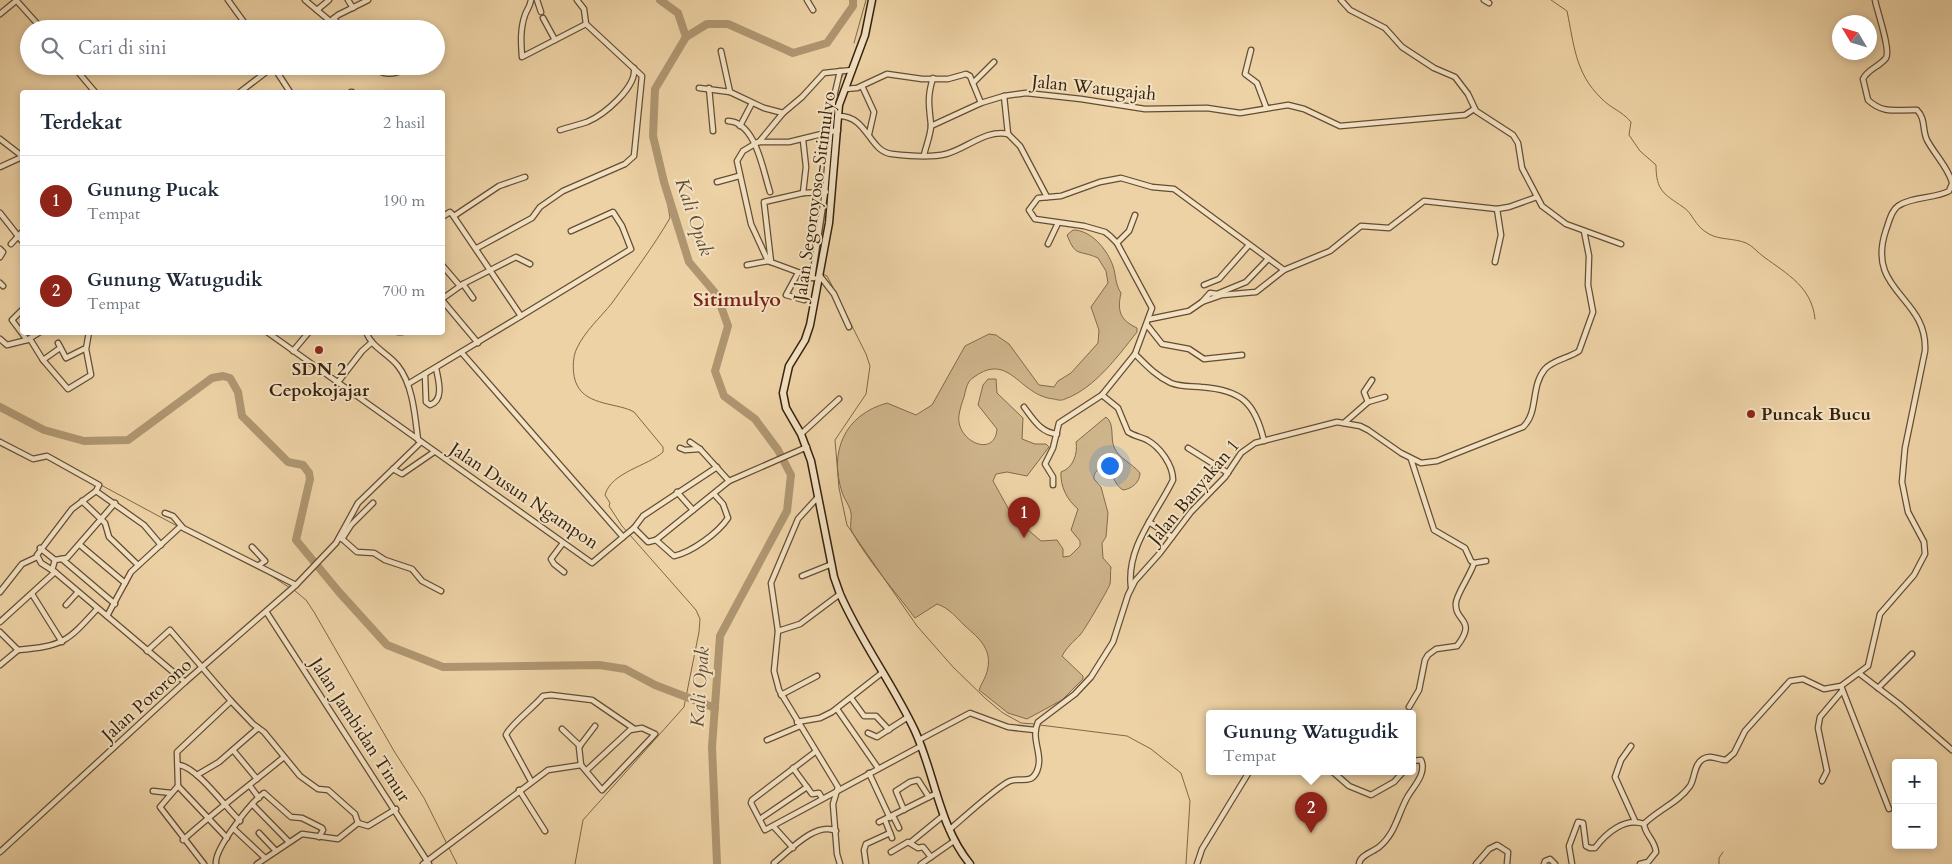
<!DOCTYPE html>
<html lang="id">
<head>
<meta charset="utf-8">
<style>
  body { margin:0; font-family:Cardo,serif; background:#f2f2f3; color:#1f2937 }
  .controls { position:absolute; right:15px; bottom:15px; display:grid; overflow:hidden; border-radius:5px; box-shadow:0 2px 8px #0003 }
  .controls button { width:45px; height:45px; display:grid; place-items:center; padding:0; border:0; border-bottom:1px solid #e0e1e3; background:#fff; color:#1f2937; font:25px sans-serif }
  .compass { position:absolute; left:1832px; top:15px; width:45px; height:45px; border-radius:50%; background:#fff; box-shadow:0 2px 8px #0003; rotate:308deg }
  .you { position:absolute; left:1109px; top:465px; width:18px; height:18px; margin:-12px; border:4px solid #fff; border-radius:50%; background:#1a73e8; box-shadow:0 0 0 8px #1a73e833 }
  .badge { display:grid; place-items:center; width:32px; height:32px; border-radius:50%; background:#8f2418; color:#fff; font-size:16px; font-weight:700 }
  .pin { position:absolute; translate:-50% -41px; filter:drop-shadow(0 1px 2px #0008) }
  .pin::after { content:''; position:absolute; top:26px; width:18px; height:15px; background:inherit; clip-path:polygon(0 0,100% 0,50% 100%) }
  .popup { position:absolute; left:1206px; top:710px; width:210px; height:65px; box-sizing:border-box; display:grid; place-content:center; border-radius:5px; background:#fff; filter:drop-shadow(0 1px 4px #0005); font-size:16px; white-space:nowrap; color:#747a83 }
  .popup b { font-size:19px; color:#1f2937 }
  .popup::after { content:''; position:absolute; left:50%; top:100%; margin-left:-10px; border:10px solid transparent; border-top-color:#fff }
  .list { margin:0; padding:0; list-style:none }
  h2 { display:flex; justify-content:space-between; align-items:center; height:65px; margin:0; padding:0 20px; font-size:21px }
  h2 small { font-size:16px; font-weight:400; color:#747a83 }
  .list li { display:grid; grid-template-columns:32px 1fr auto; gap:15px; align-items:center; box-sizing:border-box; height:90px; padding:0 20px; border-top:1px solid #e0e1e3 }
  .list b { display:block; font-size:19px; white-space:nowrap }
  .list p { margin:0; font-size:16px; white-space:nowrap; color:#747a83 }
  .list em { font-size:16px; font-style:normal; color:#747a83 }
  .icon { flex:none; width:28px; height:28px; fill:none; stroke:currentColor; stroke-width:2; stroke-linecap:round; stroke-linejoin:round }
  .map { position:relative; flex:none; width:1952px; height:864px; overflow:hidden }
  .search { position:absolute; background:#fff; box-shadow:0 2px 8px #0003; left:20px; top:20px; width:425px; height:55px; display:flex; align-items:center; gap:12px; box-sizing:border-box; padding:0 18px; border-radius:28px; color:#747a83; font-size:19px }
  .panel { position:absolute; background:#fff; box-shadow:0 2px 8px #0003; left:20px; top:90px; width:425px; height:245px; border-radius:5px }
  .map>svg:first-child { display:block }
  .green { fill:#ceb48b; stroke:#826a4c }
  .lines { fill:none; stroke-linecap:round; stroke-linejoin:round }
  .stream { stroke:#7f6749; stroke-width:1 }
  .river { stroke:#af9671; stroke-width:8 }
  .minor-casing { stroke:#644d32; stroke-width:7 }
  .secondary-casing { stroke:#36210c; stroke-width:9 }
  .minor { stroke:#f3e2c4; stroke-width:4.5 }
  .secondary { stroke:#f3e2c4; stroke-width:6 }
  .poi-dot { fill:#8f2418; stroke:#f3e2c4; stroke-width:2 }
  .labels { text-anchor:middle; dominant-baseline:central; stroke-width:4; stroke-linejoin:round; paint-order:stroke }
  .street-label { font-size:18px; fill:#36210c; stroke:#f3e2c4 }
  .poi-label { font-size:18px; font-weight:bold; fill:#36210c; stroke:#f3e2c4 }
  .water-label { font-size:19px; font-style:italic; fill:#604a2f; stroke:#f3e2c4 }
  .quarter-label { font-size:20px; font-weight:bold; fill:#7a1f14; stroke:#f3e2c4 }
</style>
</head>
<body>
<div class="map">
<svg width="1952" height="864" viewBox="0 0 1952 864">
  <rect width="100%" height="100%" fill="#edd2a5"/>
  <filter id="stains"><feTurbulence type="fractalNoise" baseFrequency=".004" numOctaves="4"/><feColorMatrix values="0 0 0 0 .2 0 0 0 0 .09 0 0 0 0 .02 0 0 0 .5 -.17"/></filter>
  <radialGradient id="worn" r=".72"><stop offset=".6" stop-color="#630" stop-opacity="0"/><stop offset="1" stop-color="#630" stop-opacity=".3"/></radialGradient>
  <path class="green" d="M1073,230C1091,230 1107,249 1113,266C1116,275 1115,284 1121,293C1117,311 1120,320 1137,328V332C1118,356 1095,388 1065,399C1061,401 1058,400 1054,399C1019,396 1010,351 974,377C967,381 966,389 964,397C962,402 960,409 959,415C955,441 995,459 997,429L978,405L983,385L988,379H996L997,393L1023,418L1022,439L1035,444H1046L1049,447L1027,476L1007,472L996,474L993,481L1013,517L1041,541L1057,540L1063,549V557L1070,556L1080,546V541L1071,530L1078,509C1067,500 1060,486 1061,472C1073,468 1078,454 1076,442L1106,417C1115,424 1110,437 1114,447C1119,459 1132,463 1140,473C1140,482 1132,489 1123,490C1113,484 1114,473 1105,467C1099,468 1093,472 1094,479L1101,487L1108,513L1106,537L1102,543L1103,558L1111,567C1110,573 1111,579 1110,584C1109,588 1084,631 1080,635C1073,642 1067,647 1062,656L1083,676V679L1062,700L1027,719L1008,713L979,690C981,684 985,679 987,672C993,650 980,639 965,626C957,618 949,608 937,604L915,618C894,590 869,562 852,532C849,526 852,520 851,513C850,506 844,499 842,492C829,452 844,415 887,403L916,415L932,405L965,346L989,334L996,335L1009,344L1039,385L1054,387L1058,381L1071,373L1098,343L1099,330L1091,307L1108,283L1106,271L1098,258C1078,249 1076,258 1067,235Z"/>
  <g class="lines">
    <g class="stream">
      <path d="M1551,0L1567,11C1574,44 1575,73 1601,98C1610,108 1622,111 1631,122L1629,135L1640,151L1656,165C1656,191 1664,194 1683,207C1693,213 1694,226 1709,234C1719,240 1734,238 1746,243C1753,246 1757,252 1764,257C1787,274 1812,287 1815,319"/>
      <path d="M854,43L866,0"/>
      <path d="M839,83L843,75"/>
      <path d="M834,128L836,99"/>
      <path d="M817,271L830,174"/>
      <path d="M823,274L827,276L836,293"/>
      <path d="M838,298L866,354L870,366L866,394L835,440L839,488L847,525L917,626L953,667L986,699L1003,713L1021,723L1034,724"/>
      <path d="M101,485L179,527"/>
      <path d="M264,571L290,588"/>
      <path d="M294,590L306,600L314,612L394,751L424,798L457,864"/>
      <path d="M1040,725L1127,736L1151,749L1181,773L1190,801L1186,864"/>
      <path d="M575,864L583,820L684,707L699,632L700,619L696,610L622,526L609,506L610,503L605,495C611,472 648,466 663,452V447L634,412C619,403 587,406 577,385C572,376 572,357 577,348C585,331 600,318 612,303C632,275 653,247 670,218L664,182"/>
      <path d="M1719,864V858L1723,852"/>
    </g>
    <g class="river">
      <path d="M660,0L678,13L686,37"/>
      <path d="M0,407L44,430L84,441L128,440L212,378L223,376L230,378L238,392L242,416L288,462L303,465L309,473L310,479L296,540L339,592L387,645L443,667L599,665L625,669L655,685L715,708"/>
      <path d="M717,864L712,747L720,636L787,511L791,475L778,450L755,419L724,396L715,371L728,326L717,295L689,262L664,182L653,136L655,89L686,37L707,24H728L793,53L827,43L853,6V0"/>
    </g>
    <defs>
      <g id="minor">
        <path d="M16,0L42,29"/>
        <path d="M228,0L249,29"/>
        <path d="M305,0L330,21"/>
        <path d="M348,0L353,8"/>
        <path d="M531,0C530,7 527,9 525,15C520,29 521,43 522,57L586,24L584,9L577,0"/>
        <path d="M537,0L541,12"/>
        <path d="M807,0L813,10"/>
        <path d="M1341,0L1350,10L1385,28L1402,47L1434,68L1455,77L1468,94L1476,111L1513,135L1518,143L1522,168L1542,206L1566,224L1621,244"/>
        <path d="M1484,0L1489,3"/>
        <path d="M1875,0C1877,11 1891,50 1886,58C1879,67 1868,69 1863,79L1868,100C1884,115 1898,109 1917,110C1926,119 1922,130 1927,140C1935,155 1947,166 1952,182"/>
        <path d="M317,10L329,0"/>
        <path d="M0,14L17,0"/>
        <path d="M334,18L341,29"/>
        <path d="M543,18L555,40"/>
        <path d="M321,29L338,15L368,0"/>
        <path d="M1251,50L1245,74L1257,83L1266,107"/>
        <path d="M721,51L730,92"/>
        <path d="M73,66L95,92"/>
        <path d="M273,66L290,92"/>
        <path d="M373,66C381,74 387,75 398,72"/>
        <path d="M973,83L994,62"/>
        <path d="M862,86L874,112L869,134"/>
        <path d="M699,88L730,92L764,108L783,113"/>
        <path d="M709,88L713,131"/>
        <path d="M845,89L857,88L887,74L922,79H948L966,74L970,76L981,103L1004,96L1026,93L1081,99L1145,109L1207,108L1240,113L1288,105L1304,109L1340,126L1465,115L1474,109"/>
        <path d="M240,92L274,66"/>
        <path d="M351,92H352"/>
        <path d="M1004,96L1008,134"/>
        <path d="M839,116C868,116 869,152 892,154C909,156 930,158 946,154C966,149 986,129 1008,134L1020,146L1047,197"/>
        <path d="M728,121C756,122 763,171 770,192"/>
        <path d="M740,126L752,103"/>
        <path d="M931,126L981,103"/>
        <path d="M560,130C569,127 578,125 587,122C604,115 637,87 634,68"/>
        <path d="M0,139L22,156"/>
        <path d="M759,142L783,113L802,97L824,73L852,70"/>
        <path d="M924,155C926,146 931,134 931,125C929,106 927,97 933,78"/>
        <path d="M0,167L22,157"/>
        <path d="M717,182L739,176"/>
        <path d="M803,193L806,167L803,140"/>
        <path d="M0,213L22,241"/>
        <path d="M454,216L499,186L525,177"/>
        <path d="M1117,243L1129,231L1135,215"/>
        <path d="M11,244L22,232"/>
        <path d="M1048,244L1058,223"/>
        <path d="M477,248L532,218L540,207L563,191L625,164L634,156L642,76L586,24"/>
        <path d="M0,249L3,252L0,257"/>
        <path d="M768,261L751,224L737,161L743,151L758,142H789L838,130"/>
        <path d="M771,262L764,202L803,193L826,192"/>
        <path d="M1495,262L1501,235L1497,209"/>
        <path d="M442,265L460,286"/>
        <path d="M747,265L768,261L814,278"/>
        <path d="M798,273L786,295L804,300"/>
        <path d="M820,276L834,294L849,327"/>
        <path d="M812,278L825,192L833,101L840,71"/>
        <path d="M0,283L3,286"/>
        <path d="M463,284L473,298"/>
        <path d="M1204,285L1219,279L1249,245"/>
        <path d="M442,299L463,284L516,257L530,264"/>
        <path d="M442,300L478,343"/>
        <path d="M1202,302L1210,293L1217,294L1246,282L1268,259"/>
        <path d="M22,310L12,320L27,340"/>
        <path d="M521,316L631,249L622,226L613,212L571,231"/>
        <path d="M1150,319L1189,311L1202,302L1222,295L1256,292L1284,270"/>
        <path d="M1147,325L1162,344L1189,349L1204,359L1242,355"/>
        <path d="M267,332L592,563L634,528L648,542L656,540L729,481L700,449L690,442"/>
        <path d="M366,332C372,348 388,353 398,366C413,385 415,416 418,440"/>
        <path d="M398,332H402"/>
        <path d="M0,339L7,345L27,340L40,332"/>
        <path d="M30,339L43,360L68,389L91,375L86,349L89,332"/>
        <path d="M58,343L66,358L84,349"/>
        <path d="M293,351L309,332"/>
        <path d="M462,353L623,537"/>
        <path d="M43,360L60,348"/>
        <path d="M425,374L426,402L430,405C445,400 438,379 436,368"/>
        <path d="M338,382L362,351L371,343"/>
        <path d="M408,384L521,316L452,214L450,212L442,217"/>
        <path d="M1102,395L1118,408L1128,432C1134,436 1141,437 1147,440C1160,447 1173,465 1173,480C1157,513 1126,547 1131,587"/>
        <path d="M1368,402L1364,392L1372,380"/>
        <path d="M1024,407C1033,419 1041,433 1057,434"/>
        <path d="M1344,423L1368,402L1385,397"/>
        <path d="M801,434L839,399"/>
        <path d="M1264,441C1255,402 1241,390 1201,387C1191,386 1181,387 1171,383C1156,376 1146,365 1135,354L1152,308L1117,243L1110,236L1105,232L1084,226L1035,219L1029,210L1038,198L1061,196L1100,182L1121,178L1152,187L1174,189L1284,270L1330,251L1361,226L1389,228L1424,201L1497,209L1509,207L1537,197"/>
        <path d="M0,442L33,459L47,456L99,485L96,491"/>
        <path d="M680,448L685,450L700,449"/>
        <path d="M1188,448L1228,473"/>
        <path d="M393,469L402,474L434,452"/>
        <path d="M729,481L807,447"/>
        <path d="M1053,485V477L1045,464L1053,448L1059,423L1102,395L1135,354"/>
        <path d="M677,492L693,510"/>
        <path d="M817,498L798,519L771,583L778,631L774,671L779,690L838,787L833,804L837,854L840,864"/>
        <path d="M82,501L105,523L109,537L138,565"/>
        <path d="M165,513L173,516L183,528L296,585"/>
        <path d="M1149,522L1172,537"/>
        <path d="M634,528L643,516L717,467"/>
        <path d="M340,537L357,552L374,553L385,560L412,569L422,581L441,591"/>
        <path d="M342,539L351,525L373,503"/>
        <path d="M656,540L674,556C692,552 718,533 728,518L723,504L714,494"/>
        <path d="M563,543L551,559L554,564L564,572"/>
        <path d="M80,545L125,583"/>
        <path d="M161,545L144,525L96,491L72,509L37,555L41,563L55,572L185,682"/>
        <path d="M252,547L265,561L259,565"/>
        <path d="M40,548L55,560"/>
        <path d="M62,559L115,604"/>
        <path d="M1474,563L1486,561"/>
        <path d="M52,570L55,560L67,558L115,503"/>
        <path d="M802,576L832,564"/>
        <path d="M0,592L22,564L37,557"/>
        <path d="M32,594L62,642"/>
        <path d="M66,605L78,592"/>
        <path d="M267,613L429,864"/>
        <path d="M107,616L131,572L181,526"/>
        <path d="M0,622L55,572"/>
        <path d="M778,631L800,624L840,594"/>
        <path d="M0,632L18,650C63,646 67,642 97,609"/>
        <path d="M147,651L170,630L231,701L253,724L264,732L300,776L318,789L328,790L355,814L358,823"/>
        <path d="M0,665L18,650"/>
        <path d="M1860,674L1899,704L1952,750"/>
        <path d="M1841,686L1889,809"/>
        <path d="M1878,688L1912,654"/>
        <path d="M781,695L817,676"/>
        <path d="M851,698L864,716H876L889,730"/>
        <path d="M1409,707L1419,690L1425,660L1428,655L1436,649L1457,646C1478,619 1454,622 1456,603C1456,595 1471,574 1474,563L1471,561L1465,548L1434,530L1411,459"/>
        <path d="M837,709L878,768"/>
        <path d="M797,722L820,718L832,712L883,672"/>
        <path d="M562,729L580,746"/>
        <path d="M868,733L877,737L908,717"/>
        <path d="M767,740L800,726"/>
        <path d="M919,740L970,713L1008,727L1035,730"/>
        <path d="M1631,746L1621,760L1615,777L1635,821"/>
        <path d="M233,750L257,779"/>
        <path d="M815,752L752,800L751,803L765,830L921,746"/>
        <path d="M179,765C197,767 226,808 240,821"/>
        <path d="M581,765L579,747L595,726"/>
        <path d="M793,768L807,787"/>
        <path d="M1333,772L1349,786L1371,795L1394,782L1403,772"/>
        <path d="M869,773L890,818"/>
        <path d="M197,775L219,762L258,728"/>
        <path d="M531,781L506,735C509,726 534,707 543,696L551,695L592,700L633,728"/>
        <path d="M1822,781L1827,771L1818,728L1820,717L1842,691"/>
        <path d="M178,786L227,838"/>
        <path d="M250,786L259,798"/>
        <path d="M519,790L545,831"/>
        <path d="M153,791L171,793"/>
        <path d="M253,805L289,842"/>
        <path d="M904,810L896,791L910,782L918,780L929,797"/>
        <path d="M893,816L899,828"/>
        <path d="M760,819L807,787L812,794L819,793L822,798"/>
        <path d="M885,820L892,838"/>
        <path d="M879,822L937,793"/>
        <path d="M774,827L793,848"/>
        <path d="M234,829L265,858"/>
        <path d="M949,830C961,820 999,785 1010,781C1021,777 1031,785 1037,771C1044,755 1030,739 1038,722L1075,694L1091,677L1113,642L1128,595L1135,581L1160,553L1191,512L1225,477L1241,453L1255,443L1337,422L1360,426L1368,430L1401,453L1421,463L1437,461L1523,427C1539,412 1530,387 1545,369C1553,360 1569,358 1579,351L1593,312L1588,285L1589,256L1584,231"/>
        <path d="M259,833L276,851"/>
        <path d="M183,840C216,810 250,785 284,757"/>
        <path d="M911,842L944,815"/>
        <path d="M0,852L185,682L296,585L336,543L358,503L421,442"/>
        <path d="M891,852L908,842L918,848L923,847L931,857"/>
        <path d="M774,863C789,851 816,821 836,831"/>
        <path d="M204,864L160,807L178,786L177,752L231,701"/>
        <path d="M216,864C214,849 251,802 264,793L291,817L302,818L322,828L323,830L319,837"/>
        <path d="M257,864L302,834L338,839L358,823L368,826L396,809"/>
        <path d="M423,864L548,770L581,765L602,790L655,734L642,728L630,730L587,770"/>
        <path d="M866,864L864,850L866,844L890,833"/>
        <path d="M921,864L954,841"/>
        <path d="M1197,864L1202,849L1249,772"/>
        <path d="M1359,864C1360,855 1373,852 1379,847C1396,833 1398,813 1408,796C1414,786 1427,773 1421,760L1412,761"/>
        <path d="M1476,864L1489,849L1497,845L1508,852L1507,864"/>
        <path d="M1544,864L1545,861L1550,859L1555,864"/>
        <path d="M1572,864L1569,846L1578,822L1583,823L1586,846L1590,848H1595C1606,833 1625,817 1644,824C1658,810 1679,802 1690,786C1695,778 1694,764 1703,759C1711,754 1718,760 1726,760L1734,753L1745,731L1790,681L1803,679L1824,689L1841,686L1868,666L1880,614L1914,575L1925,554L1924,542L1908,512L1902,482L1905,448L1925,351C1928,296 1865,292 1886,230C1889,222 1891,211 1898,206C1913,196 1934,199 1949,191L1952,184"/>
        <path d="M1640,864L1648,862L1656,852C1655,840 1645,835 1644,824"/>
      </g>
      <path id="secondary" d="M872,0L865,35L839,105L829,223L810,325L805,340L789,366L783,393L786,408L801,434L811,461L834,577L840,594C861,642 893,684 915,731C935,775 939,826 970,864"/>
    </defs>
    <use href="#minor" class="minor-casing"/>
    <use href="#secondary" class="secondary-casing"/>
    <use href="#minor" class="minor"/>
    <use href="#secondary" class="secondary"/>
  </g>
  <g class="poi-dot">
    <circle cx="319" cy="350" r="5"/>
    <circle cx="1751" cy="414" r="5"/>
  </g>
  <g class="labels">
    <g class="street-label">
      <text transform="translate(1094 88) rotate(6)">Jalan Watugajah</text>
      <text transform="translate(815 196) rotate(-82)">Jalan Segoroyoso-Sitimulyo</text>
      <text transform="translate(1194 492) rotate(-50)">Jalan Banyakan 1</text>
      <text transform="translate(524 496) rotate(34)">Jalan Dusun Ngampon</text>
      <text transform="translate(147 700) rotate(-42)">Jalan Potorono</text>
      <text transform="translate(360 730) rotate(57)">Jalan Jambidan Timur</text>
    </g>
    <g class="poi-label">
      <text x="319" y="369">SDN 2<tspan x="319" dy="21">Cepokojajar</tspan></text>
      <text x="1761" y="414" text-anchor="start">Puncak Bucu</text>
    </g>
    <g class="water-label">
      <text transform="translate(694 217) rotate(71)">Kali Opak</text>
      <text transform="translate(700 687) rotate(-86)">Kali Opak</text>
    </g>
    <g class="quarter-label">
      <text x="737" y="299">Sitimulyo</text>
    </g>
  </g>
  <rect width="100%" height="100%" filter="url(#stains)"/>
  <rect width="100%" height="100%" fill="url(#worn)"/>
</svg>
<div class="controls">
<button>+</button>
<button>−</button>
</div>
<svg class="compass" viewBox="-18 -18 36 36"><path d="M0-13l5 13h-10z" fill="#e53935"/><path d="M0 13l5-13h-10z" fill="#747a83"/></svg>
<div class="you"></div>
<div class="pin badge" style="left:1024px;top:538px">1</div>
<div class="pin badge" style="left:1311px;top:833px">2</div>
<div class="popup"><b>Gunung Watugudik</b>Tempat</div>
<div class="search"><svg class="icon" aria-label="search" viewBox="0 0 24 24"><circle cx="10" cy="10" r="6"/><path d="M15 15l6 6"/></svg>Cari di sini</div>
<section class="panel">
<h2>Terdekat<small>2 hasil</small></h2>
<ul class="list">
<li><span class="badge">1</span><div><b>Gunung Pucak</b><p>Tempat</p></div><em>190 m</em></li>
<li><span class="badge">2</span><div><b>Gunung Watugudik</b><p>Tempat</p></div><em>700 m</em></li>
</ul>
</section>
</div>
</body>
</html>
